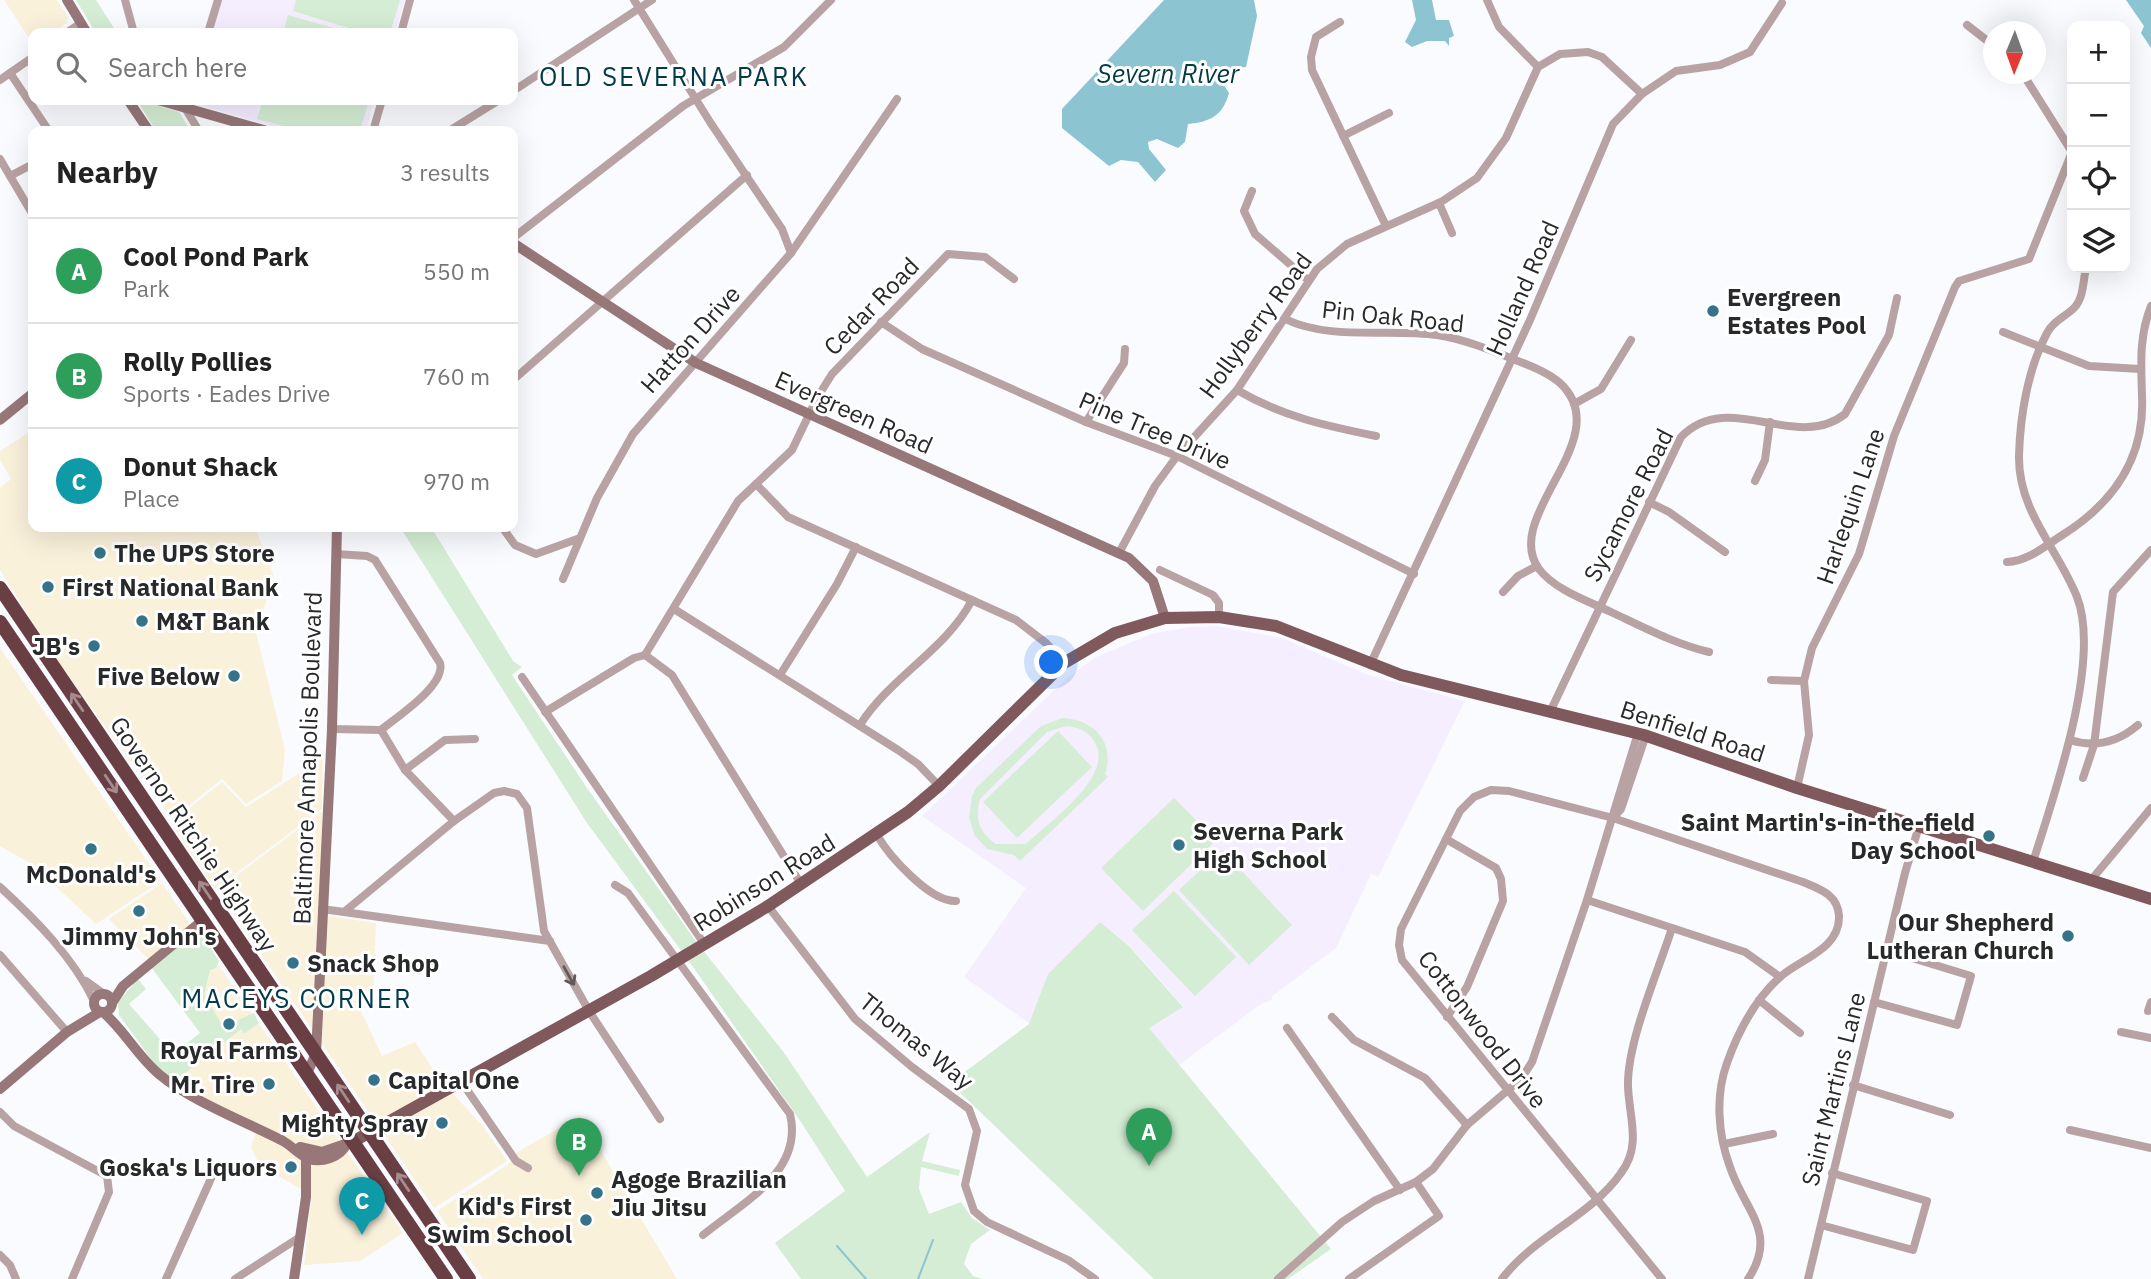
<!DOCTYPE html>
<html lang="en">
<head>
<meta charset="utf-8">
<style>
  body { margin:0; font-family:"IBM Plex Sans",sans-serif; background:#f2f2f2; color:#222 }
  .controls { position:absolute; right:21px; top:21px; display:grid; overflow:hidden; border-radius:14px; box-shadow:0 7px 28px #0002 }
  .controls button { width:63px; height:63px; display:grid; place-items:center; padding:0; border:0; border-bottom:2px solid #e0e0e0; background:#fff; color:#222; font:35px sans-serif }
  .compass { position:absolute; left:1983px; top:21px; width:63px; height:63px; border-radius:50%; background:#fff; box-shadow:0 7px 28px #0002; rotate:181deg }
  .you { position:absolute; left:1052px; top:663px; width:24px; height:24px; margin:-18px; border:5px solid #fff; border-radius:50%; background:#1a73e8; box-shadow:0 0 0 10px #1a73e833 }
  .badge { display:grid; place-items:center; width:46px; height:46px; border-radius:50%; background:#111827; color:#fff; font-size:23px; font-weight:700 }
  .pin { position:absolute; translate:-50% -58px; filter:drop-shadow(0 2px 4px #0008) }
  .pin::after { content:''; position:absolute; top:37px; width:24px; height:21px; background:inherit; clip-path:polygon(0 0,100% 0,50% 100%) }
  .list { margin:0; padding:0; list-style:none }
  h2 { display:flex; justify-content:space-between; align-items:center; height:91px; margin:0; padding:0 28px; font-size:30px }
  h2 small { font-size:23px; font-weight:400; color:#767676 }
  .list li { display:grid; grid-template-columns:46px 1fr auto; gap:21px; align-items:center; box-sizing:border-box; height:105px; padding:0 28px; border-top:2px solid #e0e0e0 }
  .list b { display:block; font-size:26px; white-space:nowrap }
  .list p { margin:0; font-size:23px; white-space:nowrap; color:#767676 }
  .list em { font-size:23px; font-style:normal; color:#767676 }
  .icon { flex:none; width:38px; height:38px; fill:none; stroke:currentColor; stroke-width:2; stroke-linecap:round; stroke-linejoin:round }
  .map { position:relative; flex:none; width:2151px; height:1279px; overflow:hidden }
  .search { position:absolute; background:#fff; box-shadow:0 7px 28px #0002; left:28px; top:28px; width:490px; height:77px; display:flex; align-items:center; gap:18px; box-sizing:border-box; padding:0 24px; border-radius:14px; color:#767676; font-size:26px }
  .panel { position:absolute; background:#fff; box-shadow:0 7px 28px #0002; left:28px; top:126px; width:490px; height:406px; border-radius:14px }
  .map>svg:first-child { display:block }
  .commercial { fill:#faf1db }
  .education { fill:#f5eeff }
  .green { fill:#d4edd4; fill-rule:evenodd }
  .water { fill:#8cc4d1 }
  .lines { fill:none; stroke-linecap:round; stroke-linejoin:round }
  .stream { stroke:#8cc4d1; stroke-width:2 }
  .street { stroke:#b9a2a3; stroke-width:8 }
  .secondary { stroke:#987779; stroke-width:10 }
  .primary { stroke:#80595c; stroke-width:12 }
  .highway { stroke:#6a3f43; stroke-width:14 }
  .oneway { stroke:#a68c8e }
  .oneway2 { stroke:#62595a }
  .poi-dot { fill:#357388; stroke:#fff; stroke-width:2.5 }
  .labels { text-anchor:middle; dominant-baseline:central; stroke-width:6; stroke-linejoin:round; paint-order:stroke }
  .street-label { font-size:24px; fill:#28292a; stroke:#fff }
  .poi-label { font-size:24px; font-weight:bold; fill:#28292a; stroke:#fff; text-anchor:start }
  .water-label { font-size:26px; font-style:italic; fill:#033a43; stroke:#fff }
  .neighbourhood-label { font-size:26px; letter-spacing:2px; fill:#023b4b; stroke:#fff }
</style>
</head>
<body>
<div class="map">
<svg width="2151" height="1279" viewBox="0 0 2151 1279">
  <rect width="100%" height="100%" fill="#fafbff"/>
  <g class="commercial">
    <path d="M4,0H57L68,17L67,23L51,33H33V44Z"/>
    <path d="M33,430V527H255L274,577L256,633L285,750L282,781L246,804L222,779L172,819L52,653L0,570V488L11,479L0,460V451Z"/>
    <path d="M0,648L161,881L96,924L33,865L0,846Z"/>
    <path d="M323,758L322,809L215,889L171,823L222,782L246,807Z"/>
    <path d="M322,811L328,916L376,923L373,998L361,1011L382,1056L415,1042L441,1081L483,1126L507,1161L434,1208L217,890Z"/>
    <path d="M162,883L403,1233L360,1261L304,1265L312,1195L260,1166L251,1147L256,1133L174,1079L226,1038L109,919Z"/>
    <path d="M580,1116L677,1279H483L437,1211L507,1165L519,1151Z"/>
  </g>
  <g class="education">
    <path d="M213,0H405L395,33H203Z"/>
    <path d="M183,100H375L366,131H288Z"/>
    <path d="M1218,626L1282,638L1368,675L1465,701L1378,877L1371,874L1336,948L1271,997L1273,999L1261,1004L1179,1065L1148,1027L1183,1006L1130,946L1100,922L1048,974L1030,1024L964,977L1026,888L922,816L1066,679L1094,658L1151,634L1191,627Z"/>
  </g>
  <g class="green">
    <path d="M76,0H96L117,33H96Z"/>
    <path d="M296,0H400L390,33H365L293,11Z"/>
    <path d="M288,15L350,33H283Z"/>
    <path d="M137,100H156L162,107L179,112L191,131H156Z"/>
    <path d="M263,100H369L360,131H302L257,119Z"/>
    <path d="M400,527H431L513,661L522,667L512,675L587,788L695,940L785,1054L867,1177L930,1132L922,1161L960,1170L959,1176L921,1167L919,1189L929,1214L961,1202L972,1218L990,1230L971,1244L964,1264L973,1276L982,1279H801L775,1243L845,1191L801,1122L691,964L587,823Z"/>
    <path d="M1062,718C1093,719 1116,742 1105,774L1108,777L1020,861L1014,855L987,849L975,836L969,818L972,796L976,788L1041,726ZM1066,726C1078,727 1088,731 1094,741C1117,775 1049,822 1026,844H996C980,834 974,819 980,799L1047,732Z"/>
    <path d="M1058,731L1092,767L1017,838L983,802Z"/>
    <path d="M1174,798L1216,840L1143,911L1101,868Z"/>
    <path d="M1222,850L1292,925L1249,965L1179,890Z"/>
    <path d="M1174,891L1236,957L1195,996L1132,930Z"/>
    <path d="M1100,922L1129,946L1183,1007L1149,1028L1331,1249L1288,1279H1154L950,1083L1029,1024L1048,974Z"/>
    <path d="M200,931L219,961L216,968L210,970L204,995L227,1033L237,1026L238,1020L254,1013L259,1023L244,1034L241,1029L175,1081L165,1078L119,1015L118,1002L138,979L146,989L129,1004L173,1054L200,1033L151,967Z"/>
  </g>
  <g class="water">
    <path d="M1164,0H1254L1257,16L1246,67C1233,68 1224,68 1222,82L1229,93C1223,115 1211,122 1188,124L1185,142L1178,148L1157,139L1148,142L1149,149L1166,170L1155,182L1138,162L1121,160L1109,166L1062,128V109Z"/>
    <path d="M1412,0H1432L1436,20H1449L1454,36L1449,38V46L1445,41H1427L1412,47L1405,42L1416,20Z"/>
    <path d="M2126,0H2151V48L2141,33L2144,26Z"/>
  </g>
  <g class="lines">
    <g class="stream">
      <path d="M837,1246L866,1279"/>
      <path d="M918,1279L933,1240"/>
    </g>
    <g class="street">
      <path d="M125,0L134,33"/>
      <path d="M634,0L710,122L782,229L791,253"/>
      <path d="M1487,0L1499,27L1538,67"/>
      <path d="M1340,22L1316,37L1311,57L1312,70L1386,226"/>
      <path d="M1967,25L1994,46"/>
      <path d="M66,33L81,23"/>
      <path d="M208,33L218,0"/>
      <path d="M401,33L410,0"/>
      <path d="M10,73L49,131"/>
      <path d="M0,80L33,57"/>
      <path d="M513,91L652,0"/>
      <path d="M188,100L185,108L199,131"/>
      <path d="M373,131L382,100"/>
      <path d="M449,131L499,100"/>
      <path d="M1343,136L1389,113"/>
      <path d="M0,159L10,176"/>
      <path d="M33,164L10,176L33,215"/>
      <path d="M1252,191L1244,211L1255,234L1308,280"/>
      <path d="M1439,203L1452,233"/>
      <path d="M513,238L683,106L784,47L831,0"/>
      <path d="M1285,319C1331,341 1388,328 1437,335C1463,339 1488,349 1513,359C1528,365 1548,372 1560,383C1619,438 1500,516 1539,569C1555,590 1588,601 1611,612C1643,627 1675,644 1709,652"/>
      <path d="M881,322L922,349L1086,422L1177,456L1414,574"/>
      <path d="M2003,332L2089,366L2140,369"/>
      <path d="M513,380L747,175"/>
      <path d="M1237,390C1281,416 1326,426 1376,436"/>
      <path d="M1574,404L1601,389L1631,340"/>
      <path d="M1086,422L1124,363L1125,349"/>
      <path d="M1755,481L1765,460L1770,422"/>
      <path d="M756,484L788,517L1016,620L1046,643L1064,663"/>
      <path d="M1649,502L1669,512L1725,552"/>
      <path d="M502,527L515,545L536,554L580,538"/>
      <path d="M1119,553L1155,486L1177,456L1237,390L1317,269L1347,244L1441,202L1477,178L1506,138L1538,67L1560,54L1588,52L1602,57L1642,94"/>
      <path d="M2007,562C2029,561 2046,545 2064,534C2114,502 2145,457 2142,396C2141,364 2139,336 2151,306"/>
      <path d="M1160,570L1213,595L1219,603V617"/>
      <path d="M563,579L597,498L633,434L791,253L897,99"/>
      <path d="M1503,592L1518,576L1537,566"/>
      <path d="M674,609L898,750L918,764L939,786"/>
      <path d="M645,655L738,501L792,450L817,398L832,374L948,254L985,257L1014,279"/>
      <path d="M645,655L672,675L801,884"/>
      <path d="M1370,665L1530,320L1613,124L1642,94L1676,71L1720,65L1750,52L1782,3"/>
      <path d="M780,675L837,584L856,547"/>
      <path d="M522,677L705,945"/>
      <path d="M1771,680L1804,681"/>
      <path d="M545,712L634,658L645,655"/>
      <path d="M1550,712L1681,437C1729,388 1796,453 1845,414L1889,335L1897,298"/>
      <path d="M860,725C890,677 946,650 972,600"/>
      <path d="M332,729L381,730C398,716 446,685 440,663L375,560L367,556L336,554"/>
      <path d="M381,730L405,770L454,821"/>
      <path d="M2070,740C2095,748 2118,742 2138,725"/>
      <path d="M405,770L445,740L475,739"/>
      <path d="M2083,778L2094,745L2113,592L2151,550"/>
      <path d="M1797,788L1809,735L1804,681L1812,648L1859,554L1894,436L1955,287L1959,281L2029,259L2072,152L2023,74"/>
      <path d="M1613,818L1621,809L1646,735"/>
      <path d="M877,835C889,856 930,902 956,901"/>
      <path d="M1446,839L1496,868L1501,879L1503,901L1467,987L1447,1017"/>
      <path d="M2033,862C2053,798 2102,661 2077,597C2058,549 2018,511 2019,456C2020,416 2028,368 2047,333C2053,321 2065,317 2074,308C2084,298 2083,280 2086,268"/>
      <path d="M2092,879L2151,808"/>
      <path d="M615,885L628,893L790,1114C804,1172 742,1203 703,1235"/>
      <path d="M0,887C35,919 73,957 94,1001"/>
      <path d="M1587,900L1745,952L1780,977"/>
      <path d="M768,906L855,1019L912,1067L969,1109L977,1131L965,1185L974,1211L987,1222L1068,1260L1095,1279"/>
      <path d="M322,909L344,912L454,821L494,793L504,791L517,794L527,808L544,931L589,1011L660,1119"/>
      <path d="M344,912L550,941"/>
      <path d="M0,955L67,1032"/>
      <path d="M86,981L104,994"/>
      <path d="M1759,1000L1800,1033"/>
      <path d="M1874,1002L1957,1025L1971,976L1886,950"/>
      <path d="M2148,1011L2151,1002"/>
      <path d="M1332,1017L1354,1040L1425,1078L1467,1125"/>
      <path d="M1287,1028L1400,1190"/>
      <path d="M2121,1032L2151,1038"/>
      <path d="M461,1081L516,1161L528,1168"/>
      <path d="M1853,1085L1950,1115"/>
      <path d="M0,1112L14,1126L107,1176L109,1192L72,1279"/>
      <path d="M2070,1130L2151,1148"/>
      <path d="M1724,1144L1773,1134"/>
      <path d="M1821,1225L1913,1250L1927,1201L1832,1173"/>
      <path d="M0,1255L10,1265L16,1279"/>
      <path d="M166,1279L213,1174"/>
      <path d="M235,1279L300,1237"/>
      <path d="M1278,1279L1342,1222L1374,1201L1416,1182L1433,1169L1467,1125L1521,1079L1532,1062L1587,900L1638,733"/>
      <path d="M1349,1279L1439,1216L1416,1182"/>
      <path d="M1502,1279C1533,1237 1591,1216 1621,1173C1642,1145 1629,1118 1628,1086C1627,1042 1658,972 1672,928"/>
      <path d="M1662,1279L1402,960L1399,945L1401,929L1460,811L1474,797L1491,790L1509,791L1613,818L1803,882C1820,889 1838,895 1839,916C1840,950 1799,959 1779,978C1754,1001 1738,1032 1727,1063C1715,1096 1718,1135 1730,1167C1744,1210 1779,1233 1748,1279"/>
      <path d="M1808,1279L1905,873L1919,826"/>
    </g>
    <g class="secondary">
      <path d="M67,0L87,33"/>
      <path d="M128,100L149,131"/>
      <path d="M158,100L267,131"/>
      <path d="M513,243L696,363L1129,558L1153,581L1165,618"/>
      <path d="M0,420L33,393"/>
      <circle cx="103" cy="1003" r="9"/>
      <path d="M112,1003L123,986L203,920"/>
      <path d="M103,1012C125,1031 138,1057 160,1075C191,1101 246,1122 283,1141C292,1146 299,1155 309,1159C322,1163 340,1157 346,1145"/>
      <path d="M307,1073L316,1054L332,729L337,527"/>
      <path d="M0,1089L67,1032L100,1012"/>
      <path d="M300,1147L322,1152L351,1142"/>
      <path d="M294,1279L306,1197V1153"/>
    </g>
    <path class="primary" d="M354,1141L651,976L768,906L908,812L939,786L1064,663L1115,633L1165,618L1219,617L1276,626L1401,675L1644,735L1797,788L2151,899"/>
    <g class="highway">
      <path d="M0,588L469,1279"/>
      <path d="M0,622L446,1279"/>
    </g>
  </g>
  <defs><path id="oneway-shaft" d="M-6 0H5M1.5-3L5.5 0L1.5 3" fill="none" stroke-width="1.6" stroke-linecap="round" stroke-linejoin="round" transform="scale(1.75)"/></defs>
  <g class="oneway">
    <use href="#oneway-shaft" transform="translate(77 702) rotate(-124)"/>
    <use href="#oneway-shaft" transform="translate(111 784) rotate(56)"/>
    <use href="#oneway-shaft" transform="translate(205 890) rotate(-124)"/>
    <use href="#oneway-shaft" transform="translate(343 1093) rotate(-124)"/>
    <use href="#oneway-shaft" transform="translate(403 1182) rotate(-124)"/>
  </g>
  <use class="oneway2" href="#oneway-shaft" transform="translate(569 976) rotate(61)"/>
  <g class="poi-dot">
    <circle cx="1713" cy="311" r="7"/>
    <circle cx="100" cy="553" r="7"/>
    <circle cx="48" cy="587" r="7"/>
    <circle cx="142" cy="621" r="7"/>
    <circle cx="94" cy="646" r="7"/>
    <circle cx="234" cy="676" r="7"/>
    <circle cx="1989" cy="836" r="7"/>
    <circle cx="1179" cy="845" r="7"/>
    <circle cx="91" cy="849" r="7"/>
    <circle cx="139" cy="911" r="7"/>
    <circle cx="2068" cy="936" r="7"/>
    <circle cx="293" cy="963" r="7"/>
    <circle cx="229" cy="1024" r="7"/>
    <circle cx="374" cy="1080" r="7"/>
    <circle cx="269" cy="1084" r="7"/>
    <circle cx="442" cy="1123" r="7"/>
    <circle cx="291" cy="1167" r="7"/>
    <circle cx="597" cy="1193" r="7"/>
    <circle cx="586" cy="1220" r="7"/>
  </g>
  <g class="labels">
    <g class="street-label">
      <text transform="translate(1522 288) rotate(-66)">Holland Road</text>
      <text transform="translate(871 306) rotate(-46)">Cedar Road</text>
      <text transform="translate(1393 316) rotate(6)">Pin Oak Road</text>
      <text transform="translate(1255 325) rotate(-54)">Hollyberry Road</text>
      <text transform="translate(690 339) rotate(-48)">Hatton Drive</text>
      <text transform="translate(854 412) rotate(24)">Evergreen Road</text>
      <text transform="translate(1155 430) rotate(23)">Pine Tree Drive</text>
      <text transform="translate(1628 505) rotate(-63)">Sycamore Road</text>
      <text transform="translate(1850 506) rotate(-71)">Harlequin Lane</text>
      <text transform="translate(1693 731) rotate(18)">Benfield Road</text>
      <text transform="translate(307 758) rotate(-88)">Baltimore Annapolis Boulevard</text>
      <text transform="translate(194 834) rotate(56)">Governor Ritchie Highway</text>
      <text transform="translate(764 882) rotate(-32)">Robinson Road</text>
      <text transform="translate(1483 1029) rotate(52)">Cottonwood Drive</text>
      <text transform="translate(917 1041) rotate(39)">Thomas Way</text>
      <text transform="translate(1833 1089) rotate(-76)">Saint Martins Lane</text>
    </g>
    <g class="poi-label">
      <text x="1727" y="297">Evergreen<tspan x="1727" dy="28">Estates Pool</tspan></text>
      <text x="114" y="553">The UPS Store</text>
      <text x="62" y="587">First National Bank</text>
      <text x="156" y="621">M&amp;T Bank</text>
      <text x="80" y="646" text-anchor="end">JB's</text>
      <text x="220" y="676" text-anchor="end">Five Below</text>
      <text x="1975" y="822" text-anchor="end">Saint Martin's-in-the-field<tspan x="1975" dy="28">Day School</tspan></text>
      <text x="1193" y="831">Severna Park<tspan x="1193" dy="28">High School</tspan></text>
      <text x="91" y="874" text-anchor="middle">McDonald's</text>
      <text x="2054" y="922" text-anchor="end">Our Shepherd<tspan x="2054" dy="28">Lutheran Church</tspan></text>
      <text x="139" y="936" text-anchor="middle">Jimmy John's</text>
      <text x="307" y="963">Snack Shop</text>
      <text x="229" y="1050" text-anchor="middle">Royal Farms</text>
      <text x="388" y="1080">Capital One</text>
      <text x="255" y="1084" text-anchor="end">Mr. Tire</text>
      <text x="428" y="1123" text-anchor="end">Mighty Spray</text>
      <text x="277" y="1167" text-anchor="end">Goska's Liquors</text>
      <text x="611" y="1179">Agoge Brazilian<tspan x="611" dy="28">Jiu Jitsu</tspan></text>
      <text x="572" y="1206" text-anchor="end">Kid's First<tspan x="572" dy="28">Swim School</tspan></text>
    </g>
    <g class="water-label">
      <text x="1168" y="73">Severn River</text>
    </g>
    <g class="neighbourhood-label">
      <text x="674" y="76">OLD SEVERNA PARK</text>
      <text x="297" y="998">MACEYS CORNER</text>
    </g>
  </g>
</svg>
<div class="controls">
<button>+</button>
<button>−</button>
<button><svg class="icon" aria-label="locate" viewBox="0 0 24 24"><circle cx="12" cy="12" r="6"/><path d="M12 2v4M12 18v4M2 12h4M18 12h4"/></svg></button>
<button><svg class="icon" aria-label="layers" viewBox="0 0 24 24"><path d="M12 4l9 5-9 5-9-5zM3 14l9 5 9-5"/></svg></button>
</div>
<svg class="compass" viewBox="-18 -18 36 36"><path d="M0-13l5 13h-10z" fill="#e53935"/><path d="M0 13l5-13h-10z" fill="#767676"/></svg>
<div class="you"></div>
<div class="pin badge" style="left:1149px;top:1166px;background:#2e9e5b">A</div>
<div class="pin badge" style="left:579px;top:1176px;background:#2e9e5b">B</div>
<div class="pin badge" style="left:362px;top:1235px;background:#0f9aa8">C</div>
<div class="search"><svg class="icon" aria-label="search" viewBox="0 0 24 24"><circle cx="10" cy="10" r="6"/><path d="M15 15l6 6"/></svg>Search here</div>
<section class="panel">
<h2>Nearby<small>3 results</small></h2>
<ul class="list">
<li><span class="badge" style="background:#2e9e5b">A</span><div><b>Cool Pond Park</b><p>Park</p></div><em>550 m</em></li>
<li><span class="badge" style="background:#2e9e5b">B</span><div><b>Rolly Pollies</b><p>Sports · Eades Drive</p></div><em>760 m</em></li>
<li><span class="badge" style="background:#0f9aa8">C</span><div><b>Donut Shack</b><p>Place</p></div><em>970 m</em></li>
</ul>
</section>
</div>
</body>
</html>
